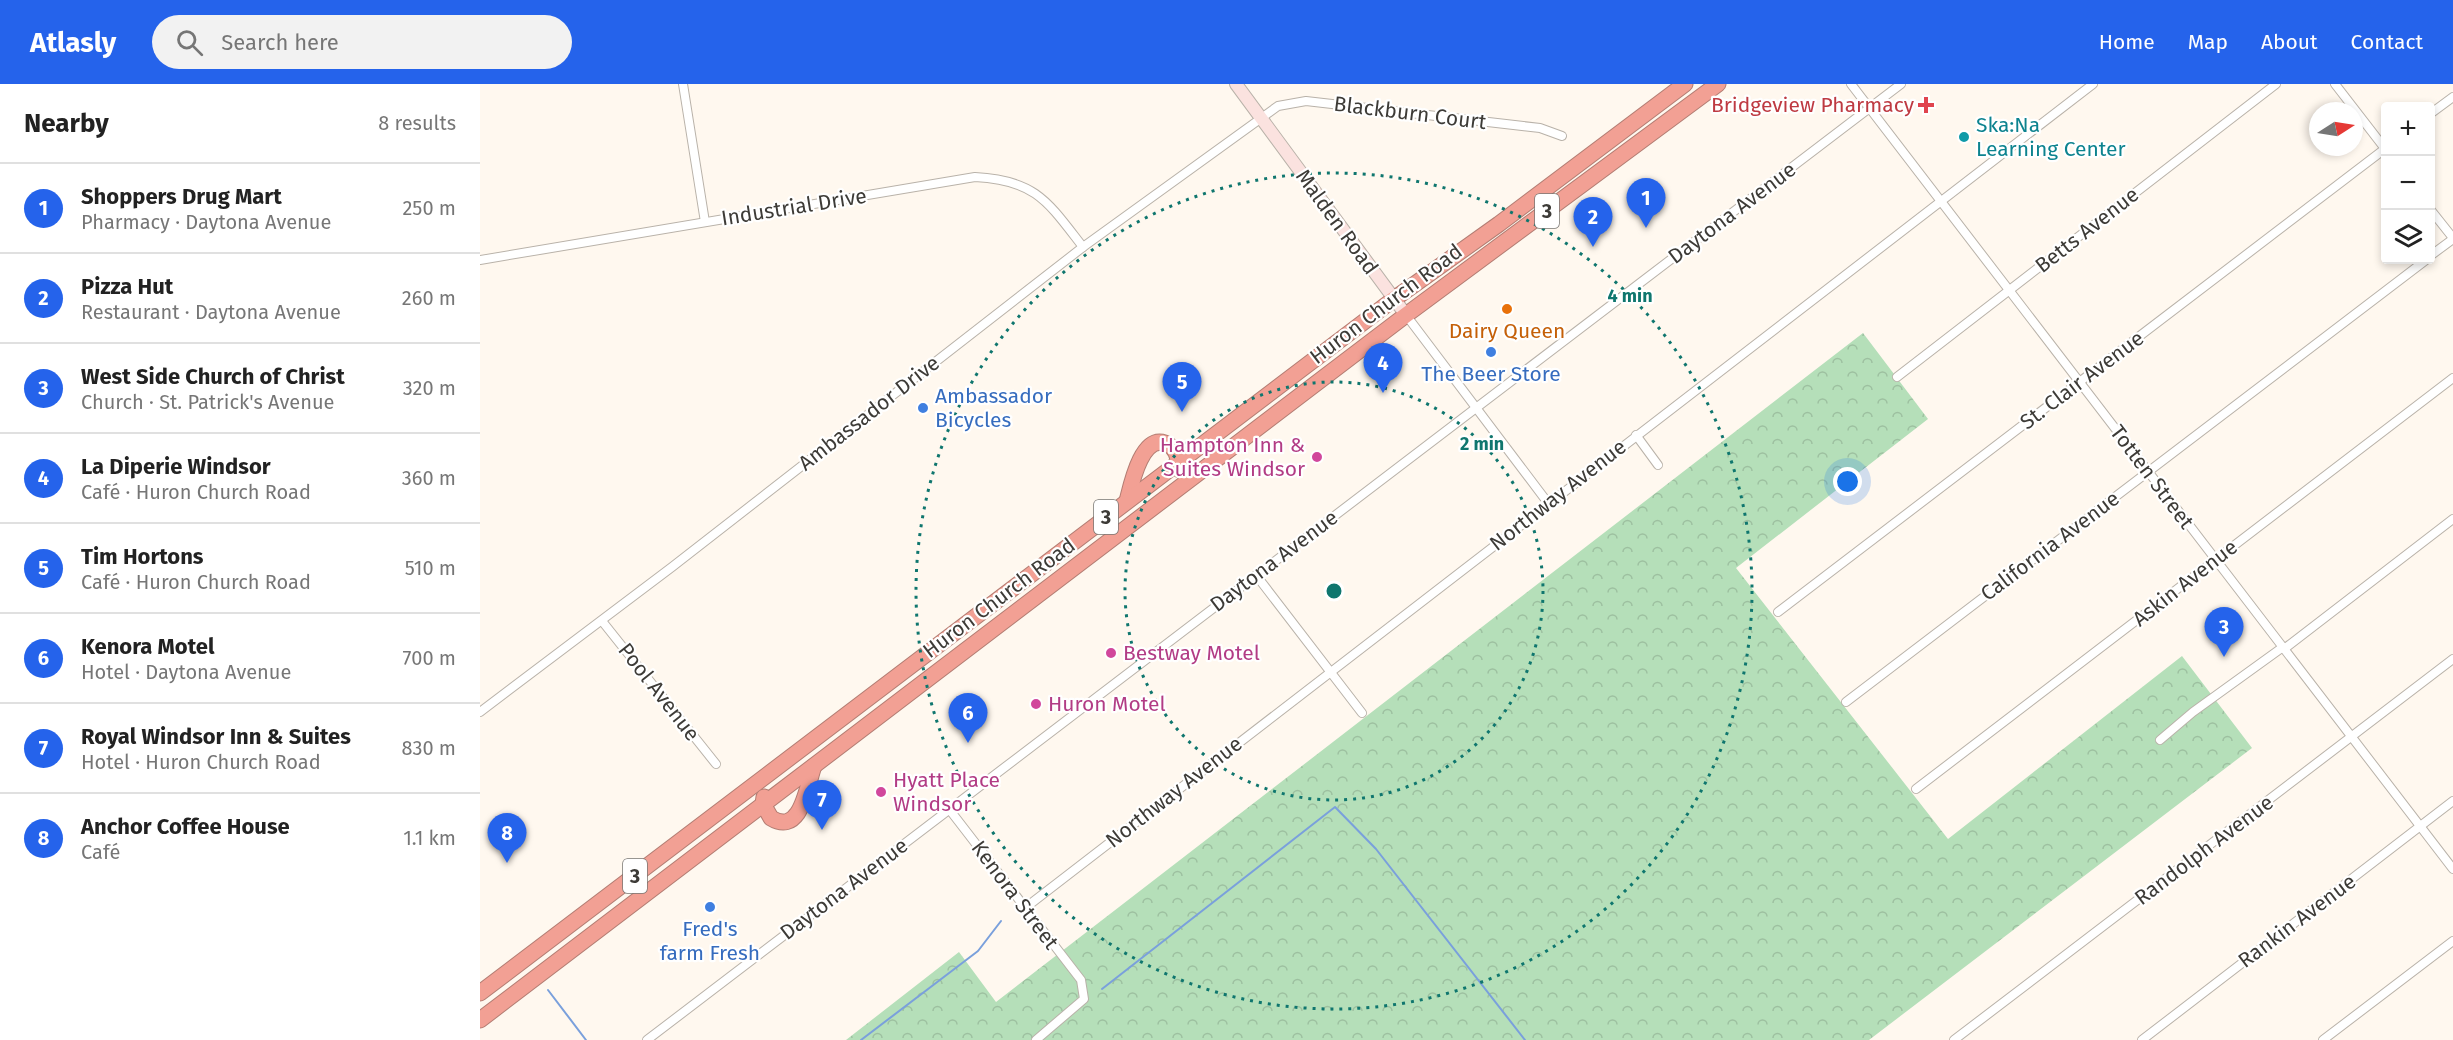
<!DOCTYPE html>
<html lang="en">
<head>
<meta charset="utf-8">
<style>
  body { margin:0; font-family:"Fira Sans",sans-serif; background:#f2f2f2; color:#222 }
  .controls { position:absolute; right:18px; top:18px; display:grid; overflow:hidden; border-radius:6px; box-shadow:0 3px 9px #0003 }
  .controls button { width:54px; height:54px; display:grid; place-items:center; padding:0; border:0; border-bottom:2px solid #e0e0e0; background:#fff; color:#222; font:30px sans-serif }
  .compass { position:absolute; left:1829px; top:18px; width:54px; height:54px; border-radius:50%; background:#fff; box-shadow:0 3px 9px #0003; rotate:78deg }
  .you { position:absolute; left:1368px; top:398px; width:21px; height:21px; margin:-15px; border:4px solid #fff; border-radius:50%; background:#1a73e8; box-shadow:0 0 0 9px #1a73e833 }
  .badge { display:grid; place-items:center; width:39px; height:39px; border-radius:50%; background:#2563eb; color:#fff; font-size:20px; font-weight:700 }
  .pin { position:absolute; translate:-50% -50px; filter:drop-shadow(0 2px 3px #0008) }
  .pin::after { content:''; position:absolute; top:32px; width:21px; height:18px; background:inherit; clip-path:polygon(0 0,100% 0,50% 100%) }
  .list { margin:0; padding:0; list-style:none }
  h2 { display:flex; justify-content:space-between; align-items:center; height:78px; margin:0; padding:0 24px; font-size:26px }
  h2 small { font-size:20px; font-weight:400; color:#767676 }
  .list li { display:grid; grid-template-columns:39px 1fr auto; gap:18px; align-items:center; box-sizing:border-box; height:90px; padding:0 24px; border-top:2px solid #e0e0e0 }
  .list b { display:block; font-size:22px; white-space:nowrap }
  .list p { margin:0; font-size:20px; white-space:nowrap; color:#767676 }
  .list em { font-size:20px; font-style:normal; color:#767676 }
  .icon { flex:none; width:33px; height:33px; fill:none; stroke:currentColor; stroke-width:2; stroke-linecap:round; stroke-linejoin:round }
  .map { position:relative; flex:none; width:1973px; height:956px; overflow:hidden }
  header { display:flex; align-items:center; gap:36px; box-sizing:border-box; height:84px; padding:0 30px; background:#2563eb; color:#fff }
  header strong { font-size:28px }
  nav { display:flex; gap:33px; margin-inline-start:auto; font-size:21px }
  .search { width:420px; height:54px; background:#f2f2f2; display:flex; align-items:center; gap:15px; box-sizing:border-box; padding:0 21px; border-radius:33px; color:#767676; font-size:22px }
  main { display:flex }
  aside { flex:1; background:#fff }
  .map>svg:first-child { display:block }
  .forest { fill:url(#forest-crowns) }
  .lines { fill:none; stroke-linecap:round; stroke-linejoin:round }
  .stream { stroke:#7aa0dc; stroke-width:2 }
  .street-casing { stroke:#b9b2a9; stroke-width:10 }
  .secondary-casing { stroke:#b9b2a9; stroke-width:14 }
  .highway-casing { stroke:#b37d73; stroke-width:17 }
  .street { stroke:#fff; stroke-width:8 }
  .secondary { stroke:#fbe2df; stroke-width:12 }
  .highway { stroke:#f2a094; stroke-width:15 }
  .ring { fill:none; stroke:#0f766e; stroke-width:3; stroke-dasharray:3 6 }
  .health-dot { fill:#e0444e; stroke:#fff; stroke-width:2 }
  .culture-dot { fill:#0f9aa8; stroke:#fff; stroke-width:2 }
  .food-dot { fill:#e8710a; stroke:#fff; stroke-width:2 }
  .shop-dot { fill:#3f7fe0; stroke:#fff; stroke-width:2 }
  .hotel-dot { fill:#d1479c; stroke:#fff; stroke-width:2 }
  .labels { text-anchor:middle; dominant-baseline:central; stroke-width:4.5; stroke-linejoin:round; paint-order:stroke }
  .shield { fill:#fff; stroke:#777673; stroke-width:1.5 }
  .shield-label { font-size:20px; font-weight:bold; fill:#3d3b37 }
  .health-label { font-size:21px; fill:#be3a42; stroke:#fff; text-anchor:end }
  .street-label { font-size:21px; fill:#3d3b37; stroke:#fff }
  .culture-label { font-size:21px; fill:#0d838f; stroke:#fff; text-anchor:start }
  .food-label { font-size:21px; fill:#c56008; stroke:#fff }
  .shop-label { font-size:21px; fill:#366cbe; stroke:#fff }
  .hotel-label { font-size:21px; fill:#b23c85; stroke:#fff; text-anchor:start }
  .centre { fill:#0f766e; stroke:#fff; stroke-width:3 }
  .ring-label { font-size:18px; text-anchor:middle; font-weight:bold; fill:#0f766e; stroke:#fff; stroke-width:4.5; stroke-linejoin:round; paint-order:stroke }
</style>
</head>
<body>
<header>
<strong>Atlasly</strong>
<div class="search"><svg class="icon" aria-label="search" viewBox="0 0 24 24"><circle cx="10" cy="10" r="6"/><path d="M15 15l6 6"/></svg>Search here</div>
<nav><a>Home</a><a>Map</a><a>About</a><a>Contact</a></nav>
</header>
<main>
<aside>
<h2>Nearby<small>8 results</small></h2>
<ul class="list">
<li><span class="badge">1</span><div><b>Shoppers Drug Mart</b><p>Pharmacy · Daytona Avenue</p></div><em>250 m</em></li>
<li><span class="badge">2</span><div><b>Pizza Hut</b><p>Restaurant · Daytona Avenue</p></div><em>260 m</em></li>
<li><span class="badge">3</span><div><b>West Side Church of Christ</b><p>Church · St. Patrick's Avenue</p></div><em>320 m</em></li>
<li><span class="badge">4</span><div><b>La Diperie Windsor</b><p>Café · Huron Church Road</p></div><em>360 m</em></li>
<li><span class="badge">5</span><div><b>Tim Hortons</b><p>Café · Huron Church Road</p></div><em>510 m</em></li>
<li><span class="badge">6</span><div><b>Kenora Motel</b><p>Hotel · Daytona Avenue</p></div><em>700 m</em></li>
<li><span class="badge">7</span><div><b>Royal Windsor Inn &amp; Suites</b><p>Hotel · Huron Church Road</p></div><em>830 m</em></li>
<li><span class="badge">8</span><div><b>Anchor Coffee House</b><p>Café</p></div><em>1.1 km</em></li>
</ul>
</aside>
<div class="map">
<svg width="1973" height="956" viewBox="0 0 1973 956">
  <defs>
    <pattern id="forest-crowns" width="20" height="18" patternUnits="userSpaceOnUse" patternTransform="scale(1.5)"><rect width="20" height="18" fill="#b5dfb9"/><path d="M2 6a3 3 0 1 1 6 0M12 15a3 3 0 1 1 6 0" fill="none" stroke="#9dc0a0"/></pattern>
  </defs>
  <rect width="100%" height="100%" fill="#fff8ef"/>
  <path class="forest" d="M1383,249L1448,335L1256,484L1468,755L1702,572L1772,664L1389,956H366L479,868L516,918Z"/>
  <g class="lines">
    <g class="stream">
      <path d="M622,905L855,723L896,765L1045,956"/>
      <path d="M68,906L106,956"/>
      <path d="M381,956L498,867L521,837"/>
    </g>
    <defs>
      <g id="street">
        <path d="M203,0L225,138"/>
        <path d="M1371,0L1973,785"/>
        <path d="M1855,0L1906,66"/>
        <path d="M1950,30L1973,13"/>
        <path d="M1950,125L1973,154"/>
        <path d="M1950,172L1973,155"/>
        <path d="M0,176L495,93C556,96 568,118 603,163"/>
        <path d="M926,231L1068,419"/>
        <path d="M1417,293L1796,0"/>
        <path d="M1156,351L1178,381"/>
        <path d="M776,491L882,629"/>
        <path d="M1298,528L1906,64"/>
        <path d="M122,537L236,680"/>
        <path d="M1804,565L1973,435"/>
        <path d="M1366,618L1946,176"/>
        <path d="M0,628L192,483L603,163L798,22L826,17L1060,44L1082,52"/>
        <path d="M1680,656L1713,628L1803,563"/>
        <path d="M1436,705L1973,294"/>
        <path d="M469,725L601,896L604,915L556,956"/>
        <path d="M545,824L1613,0"/>
        <path d="M167,956L1421,0"/>
        <path d="M1474,956L1973,575"/>
        <path d="M1662,956L1973,717"/>
        <path d="M1843,956L1973,857"/>
      </g>
      <path id="secondary" d="M756,0L926,231"/>
      <g id="highway">
        <path d="M647,417C651,402 661,351 685,359C697,363 698,374 700,386"/>
        <path d="M284,713L283,720L291,734C322,753 327,700 334,682"/>
        <path d="M0,909L914,215L1019,140L1205,0"/>
        <path d="M0,936L926,231L1238,0"/>
      </g>
    </defs>
    <use href="#street" class="street-casing"/>
    <use href="#secondary" class="secondary-casing"/>
    <use href="#highway" class="highway-casing"/>
    <use href="#street" class="street"/>
    <use href="#secondary" class="secondary"/>
    <use href="#highway" class="highway"/>
  </g>
  <g class="ring">
    <circle cx="854" cy="507" r="209"/>
    <circle cx="854" cy="507" r="418"/>
  </g>
  <path class="health-dot" d="M1443 12h6v6h6v6h-6v6h-6v-6h-6v-6h6z"/>
  <circle class="culture-dot" cx="1484" cy="53" r="6"/>
  <circle class="food-dot" cx="1027" cy="225" r="6"/>
  <g class="shop-dot">
    <circle cx="1011" cy="268" r="6"/>
    <circle cx="443" cy="324" r="6"/>
    <circle cx="230" cy="823" r="6"/>
  </g>
  <g class="hotel-dot">
    <circle cx="837" cy="373" r="6"/>
    <circle cx="631" cy="569" r="6"/>
    <circle cx="556" cy="620" r="6"/>
    <circle cx="401" cy="708" r="6"/>
  </g>
  <g class="labels">
    <g class="shield">
      <rect x="1055" y="110" width="24" height="34" rx="4.5"/>
      <rect x="614" y="416" width="24" height="34" rx="4.5"/>
      <rect x="143" y="775" width="24" height="34" rx="4.5"/>
    </g>
    <g class="shield-label">
      <text x="1067" y="127">3</text>
      <text x="626" y="433">3</text>
      <text x="155" y="792">3</text>
    </g>
    <g class="health-label">
      <text x="1434" y="21">Bridgeview Pharmacy</text>
    </g>
    <g class="street-label">
      <text transform="translate(930 29) rotate(7)">Blackburn Court</text>
      <text transform="translate(314 123) rotate(-9)">Industrial Drive</text>
      <text transform="translate(1252 129) rotate(-37)">Daytona Avenue</text>
      <text transform="translate(857 138) rotate(54)">Malden Road</text>
      <text transform="translate(1607 146) rotate(-38)">Betts Avenue</text>
      <text transform="translate(906 220) rotate(-37)">Huron Church Road</text>
      <text transform="translate(1602 296) rotate(-37)">St. Clair Avenue</text>
      <text transform="translate(389 329) rotate(-38)">Ambassador Drive</text>
      <text transform="translate(1672 393) rotate(53)">Totten Street</text>
      <text transform="translate(1078 411) rotate(-38)">Northway Avenue</text>
      <text transform="translate(1570 462) rotate(-37)">California Avenue</text>
      <text transform="translate(794 477) rotate(-37)">Daytona Avenue</text>
      <text transform="translate(1705 499) rotate(-38)">Askin Avenue</text>
      <text transform="translate(519 514) rotate(-37)">Huron Church Road</text>
      <text transform="translate(179 608) rotate(52)">Pool Avenue</text>
      <text transform="translate(694 708) rotate(-38)">Northway Avenue</text>
      <text transform="translate(1724 766) rotate(-37)">Randolph Avenue</text>
      <text transform="translate(364 805) rotate(-37)">Daytona Avenue</text>
      <text transform="translate(535 811) rotate(53)">Kenora Street</text>
      <text transform="translate(1817 837) rotate(-37)">Rankin Avenue</text>
    </g>
    <g class="culture-label">
      <text x="1496" y="41">Ska:Na<tspan x="1496" dy="24">Learning Center</tspan></text>
    </g>
    <g class="food-label">
      <text x="1027" y="247">Dairy Queen</text>
    </g>
    <g class="shop-label">
      <text x="1011" y="290">The Beer Store</text>
      <text x="455" y="312" text-anchor="start">Ambassador<tspan x="455" dy="24">Bicycles</tspan></text>
      <text x="230" y="845">Fred's<tspan x="230" dy="24">farm Fresh</tspan></text>
    </g>
    <g class="hotel-label">
      <text x="825" y="361" text-anchor="end">Hampton Inn &amp;<tspan x="825" dy="24">Suites Windsor</tspan></text>
      <text x="643" y="569">Bestway Motel</text>
      <text x="568" y="620">Huron Motel</text>
      <text x="413" y="696">Hyatt Place<tspan x="413" dy="24">Windsor</tspan></text>
    </g>
  </g>
  <circle cx="854" cy="507" r="9" class="centre"/>
  <g class="ring-label">
    <text x="1150" y="218">4 min</text>
    <text x="1002" y="366">2 min</text>
  </g>
</svg>
<div class="controls">
<button>+</button>
<button>−</button>
<button><svg class="icon" aria-label="layers" viewBox="0 0 24 24"><path d="M12 4l9 5-9 5-9-5zM3 14l9 5 9-5"/></svg></button>
</div>
<svg class="compass" viewBox="-18 -18 36 36"><path d="M0-13l5 13h-10z" fill="#e53935"/><path d="M0 13l5-13h-10z" fill="#767676"/></svg>
<div class="you"></div>
<div class="pin badge" style="left:1166px;top:144px">1</div>
<div class="pin badge" style="left:1113px;top:163px">2</div>
<div class="pin badge" style="left:1744px;top:573px">3</div>
<div class="pin badge" style="left:903px;top:309px">4</div>
<div class="pin badge" style="left:702px;top:328px">5</div>
<div class="pin badge" style="left:488px;top:659px">6</div>
<div class="pin badge" style="left:342px;top:746px">7</div>
<div class="pin badge" style="left:27px;top:779px">8</div>
</div>
</main>
</body>
</html>
